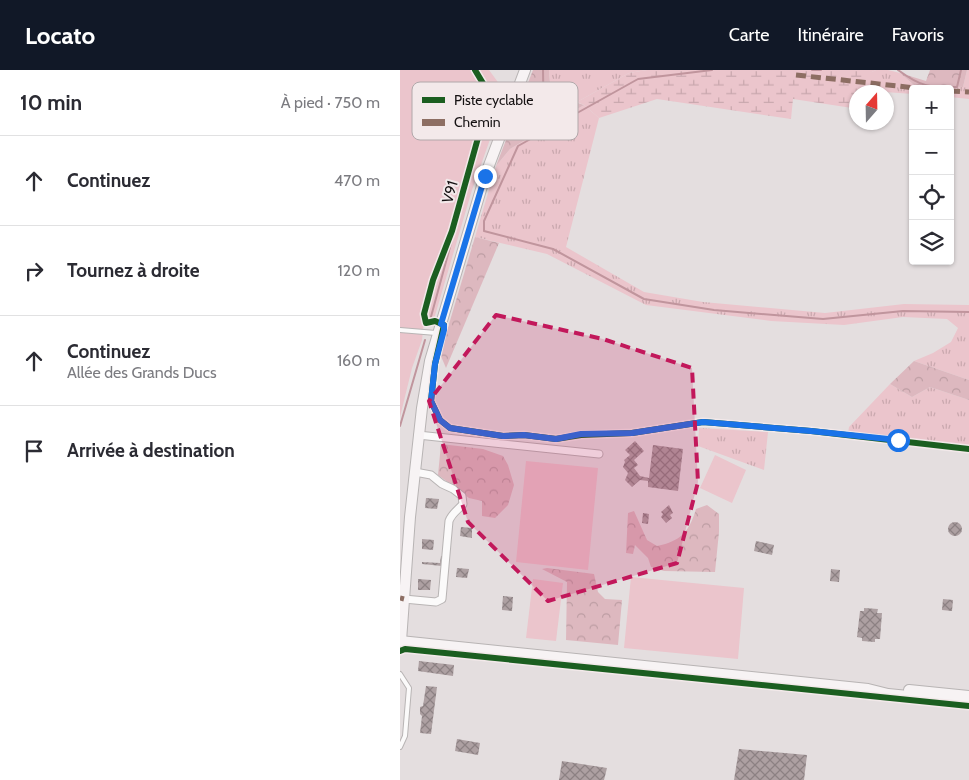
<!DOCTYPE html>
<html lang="fr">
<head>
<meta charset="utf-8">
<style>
  body { margin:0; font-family:Cabin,sans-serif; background:#f7f7f7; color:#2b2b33 }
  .controls { position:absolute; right:15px; top:15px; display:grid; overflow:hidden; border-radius:5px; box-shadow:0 1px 4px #0004 }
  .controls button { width:45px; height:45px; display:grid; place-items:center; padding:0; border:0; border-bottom:1px solid #e1e1e2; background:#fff; color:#2b2b33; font:25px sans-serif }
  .compass { position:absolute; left:449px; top:15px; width:45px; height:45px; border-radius:50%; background:#fff; box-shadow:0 1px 4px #0004; rotate:20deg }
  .stop { position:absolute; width:15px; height:15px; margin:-11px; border:4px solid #1a73e8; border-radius:50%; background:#fff }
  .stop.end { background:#1a73e8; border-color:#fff; box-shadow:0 1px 5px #0008 }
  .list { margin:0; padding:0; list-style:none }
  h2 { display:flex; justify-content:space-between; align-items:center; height:65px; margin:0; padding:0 20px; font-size:21px }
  h2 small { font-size:16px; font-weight:400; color:#7c7c81 }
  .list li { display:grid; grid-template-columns:32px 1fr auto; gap:15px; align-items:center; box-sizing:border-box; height:90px; padding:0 20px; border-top:1px solid #e1e1e2 }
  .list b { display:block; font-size:19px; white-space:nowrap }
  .list p { margin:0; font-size:16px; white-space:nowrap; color:#7c7c81 }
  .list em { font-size:16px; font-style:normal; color:#7c7c81 }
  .icon { flex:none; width:28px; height:28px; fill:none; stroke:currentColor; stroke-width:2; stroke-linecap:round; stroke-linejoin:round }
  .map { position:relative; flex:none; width:569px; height:710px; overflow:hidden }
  header { display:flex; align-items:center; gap:30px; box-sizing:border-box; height:70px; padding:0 25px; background:#111827; color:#fff }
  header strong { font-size:24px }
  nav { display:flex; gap:28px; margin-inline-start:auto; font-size:18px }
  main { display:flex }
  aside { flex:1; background:#fff }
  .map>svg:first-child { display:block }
  .grass { fill:url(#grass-tufts) }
  .forest { fill:url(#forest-crowns) }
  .wetland { fill:url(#wetland-marsh) }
  .pitch { fill:#ebc5cc }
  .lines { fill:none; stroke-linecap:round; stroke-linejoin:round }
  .stream { stroke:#c0959d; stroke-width:2 }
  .building { fill:url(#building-cross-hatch) }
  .lane-casing { stroke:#b8b4b4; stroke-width:6 }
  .street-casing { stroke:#b8b4b4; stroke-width:9 }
  .secondary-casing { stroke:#b8b4b4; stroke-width:12 }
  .lane { stroke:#fbfafa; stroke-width:4 }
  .street { stroke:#fbfafa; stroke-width:7 }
  .secondary { stroke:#f7f3f4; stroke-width:10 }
  .quiet { stroke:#8d6e63; stroke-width:5; stroke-dasharray:10 5; stroke-linecap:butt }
  .cycleway-casing { stroke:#f3e9ea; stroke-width:9 }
  .cycleway { stroke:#1b5e20; stroke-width:6 }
  .route { stroke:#1a73e8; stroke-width:6 }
  .marked { fill:#c2185b; fill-opacity:0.2; stroke:#c2185b; stroke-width:4; stroke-dasharray:10 6; stroke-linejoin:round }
  .labels { text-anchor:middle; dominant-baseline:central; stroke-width:4; stroke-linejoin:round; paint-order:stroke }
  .street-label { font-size:15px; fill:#161213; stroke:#f3e9ea }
  .key { fill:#f3e9ea; stroke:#b1a8aa; stroke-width:1 }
  .key-label { font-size:14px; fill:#161213 }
</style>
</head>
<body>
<header>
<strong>Locato</strong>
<nav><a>Carte</a><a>Itinéraire</a><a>Favoris</a></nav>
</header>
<main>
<aside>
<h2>10 min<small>À pied · 750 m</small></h2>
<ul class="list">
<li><svg class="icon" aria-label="ahead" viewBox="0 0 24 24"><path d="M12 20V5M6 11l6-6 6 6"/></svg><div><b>Continuez</b></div><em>470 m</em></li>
<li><svg class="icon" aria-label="right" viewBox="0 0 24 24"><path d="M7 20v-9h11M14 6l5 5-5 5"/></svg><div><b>Tournez à droite</b></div><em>120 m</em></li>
<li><svg class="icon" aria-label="ahead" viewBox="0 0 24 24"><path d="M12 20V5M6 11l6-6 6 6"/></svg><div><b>Continuez</b><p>Allée des Grands Ducs</p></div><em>160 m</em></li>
<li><svg class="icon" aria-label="arrive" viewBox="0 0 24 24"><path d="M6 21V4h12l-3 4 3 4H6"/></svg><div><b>Arrivée à destination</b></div></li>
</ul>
</aside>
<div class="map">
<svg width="569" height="710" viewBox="0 0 569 710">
  <defs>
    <pattern id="grass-tufts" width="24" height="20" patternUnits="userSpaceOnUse" patternTransform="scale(1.25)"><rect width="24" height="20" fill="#ebc5cc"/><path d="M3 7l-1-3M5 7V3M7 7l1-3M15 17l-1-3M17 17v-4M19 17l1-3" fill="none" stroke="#c9a8ae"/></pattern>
    <pattern id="forest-crowns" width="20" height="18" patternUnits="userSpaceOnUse" patternTransform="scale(1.25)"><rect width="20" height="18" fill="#ddb8bf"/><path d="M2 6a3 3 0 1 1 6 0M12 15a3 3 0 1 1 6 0" fill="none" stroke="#bd9da3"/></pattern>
    <pattern id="wetland-marsh" width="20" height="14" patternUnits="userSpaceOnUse" patternTransform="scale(1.25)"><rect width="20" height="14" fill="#ebc5cc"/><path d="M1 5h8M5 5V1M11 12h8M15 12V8" fill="none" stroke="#c9a8ae"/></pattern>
    <pattern id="building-cross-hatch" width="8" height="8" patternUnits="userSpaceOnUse" patternTransform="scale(1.25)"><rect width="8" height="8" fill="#ada0a2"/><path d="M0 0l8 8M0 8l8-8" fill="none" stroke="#8c8183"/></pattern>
  </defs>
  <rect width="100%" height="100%" fill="#e4dedf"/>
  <g class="grass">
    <path d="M149,0H247L229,3L177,32C154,27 150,23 149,0Z"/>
    <path d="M476,0H488L500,3L514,15L563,17L567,0H569V29L550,27V19H513V24L456,20L465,5Z"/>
    <path d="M184,35L199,48L166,177L244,222L303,232L425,243L504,234L569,235V310L514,291L533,283L551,272L558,258L547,249L503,247L444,255L371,251L246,235L147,184L75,167L96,96L110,79Z"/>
    <path d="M490,314L512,327L530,317L569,330V379L447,369L449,357Z"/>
    <path d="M299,358L368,362L364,400L298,376Z"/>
  </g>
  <g class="forest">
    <path d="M133,0H149C150,32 159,26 184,35L110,79L96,96Z"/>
    <path d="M530,0H567L563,17L514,15L500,3L526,11Z"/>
    <path d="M75,167L99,173L46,298L40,284Z"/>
    <path d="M514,291L569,310V330L530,317L512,327L490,314Z"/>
    <path d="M41,374L83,379L103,386L108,395L114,415L108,435L95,448L82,446V431L69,428L38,405Z"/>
    <path d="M307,435L319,444V462L315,502L264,501L251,497L248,488L235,475L233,484L226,483L228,443L234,441L247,470L257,476C281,471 289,462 296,439Z"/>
    <path d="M147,498L194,504L198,522L205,529L222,530L218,575L166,570L167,512L142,499Z"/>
  </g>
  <path class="wetland" d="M247,0H476C458,8 456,21 452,38L393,29L391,49L257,29L199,48L184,35L177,32L229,3Z"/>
  <g class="pitch">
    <path d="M0,0H89L100,15L104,30L72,120L34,249L24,251L22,270L12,298L0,347Z"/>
    <path d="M315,385L346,400L332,433L300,418Z"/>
    <path d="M126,391L198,398L188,500L116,492Z"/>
    <path d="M231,507L344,518L338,589L224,578Z"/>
    <path d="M133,509L163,513L156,571L126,568Z"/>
  </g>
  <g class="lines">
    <g class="stream">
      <path d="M143,0L144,62"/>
      <path d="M312,0L238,9L118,76L84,151V161L153,179L244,229L314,240L423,249L503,241L569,242"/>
      <path d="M412,0H421"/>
      <path d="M498,0C521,17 528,17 557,17L561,0"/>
      <path d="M29,254L56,155"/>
      <path d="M0,356L25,270"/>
    </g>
  </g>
  <g class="building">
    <path d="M235,371L244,381L234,390L238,395L234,398L240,406L249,408L253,375L283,379L278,421L248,417V411L240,410L232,417L225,410L228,403L223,397L225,392L224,390L230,385L225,380Z"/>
    <path d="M26,428L39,429L37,439L25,438Z"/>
    <path d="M269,435L273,443L270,445L272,448L266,453L261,447L263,444L261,442Z"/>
    <path d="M243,443L249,444L248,454L242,453Z"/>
    <circle cx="555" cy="459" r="7"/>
    <path d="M61,457L72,458V468L60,466Z"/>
    <path d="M22,469L34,470L33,480L22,479Z"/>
    <path d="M356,471L374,475L372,485L354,481Z"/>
    <path d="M41,486H43L42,496L22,494V492L40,493Z"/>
    <path d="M57,498L69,499L67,508L56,507Z"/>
    <path d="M431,499L440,500L439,512L430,511Z"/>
    <path d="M18,509L31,510L30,520H18Z"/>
    <path d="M103,526L113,527L112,541L102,540Z"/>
    <path d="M543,529L553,530L552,541L542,540Z"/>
    <path d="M464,538L478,539L477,543H482L480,569H475V572L462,571V568L457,567L460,541H464Z"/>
    <path d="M19,591L54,595L53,606L18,601Z"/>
    <path d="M26,616L37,617L31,664L20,663L22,646L20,644V637L23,636Z"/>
    <path d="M57,669L80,673L78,685L55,681Z"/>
    <path d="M339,679L407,685L404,710H334Z"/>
    <path d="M162,691L207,698L204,710H159Z"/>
  </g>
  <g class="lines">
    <defs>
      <g id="lane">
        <path d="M0,260L36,263"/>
        <path d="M0,604L9,618L5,666L0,677"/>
      </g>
      <g id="street">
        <path d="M18,365L199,384"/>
        <path d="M4,529L36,532L42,529L49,451C52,443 58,440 63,434L62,426L53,419L42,414L31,405L15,402"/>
      </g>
      <g id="secondary">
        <path d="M0,571L468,619L488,624L569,632"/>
        <path d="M1,571L10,447L22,338L30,291L85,106L125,0"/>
        <path d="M509,620L569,626"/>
      </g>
    </defs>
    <use href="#lane" class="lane-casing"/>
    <use href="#street" class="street-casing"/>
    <use href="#secondary" class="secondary-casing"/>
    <use href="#lane" class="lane"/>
    <use href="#street" class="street"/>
    <use href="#secondary" class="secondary"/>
    <g class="quiet">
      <path d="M396,5L525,19"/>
      <path d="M550,21L569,22"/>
      <path d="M0,528L4,529"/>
    </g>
    <defs>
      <g id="cycleway">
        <path d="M75,0L87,20L88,32L52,161L33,210L24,244L26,253L35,251L44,255L35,294L31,331L40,350L50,358L103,366L124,365L156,369L181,365L232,363L303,352L411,361L569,379"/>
        <path d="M0,581L5,579L55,584L569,636"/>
      </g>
    </defs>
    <use href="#cycleway" class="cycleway-casing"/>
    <use href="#cycleway" class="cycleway"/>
  </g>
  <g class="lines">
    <path class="route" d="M85,106L41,254L44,255V260L35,294L31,331L40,350L50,358L103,366L124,365L156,369L181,364L232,363L303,352L411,361L498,370"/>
  </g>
  <path class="marked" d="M96,245L203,269L292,298L298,412L277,493L148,531L68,452L29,331Z"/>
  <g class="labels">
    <g class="street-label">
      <text transform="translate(50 122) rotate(-74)">V91</text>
    </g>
  </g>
  <rect x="12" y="12" width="166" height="58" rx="8" class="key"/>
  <rect x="22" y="27" width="23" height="6" fill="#1b5e20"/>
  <rect x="22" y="49" width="23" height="7" fill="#8d6e63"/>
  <g class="key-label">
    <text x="54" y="35">Piste cyclable</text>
    <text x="54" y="57">Chemin</text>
  </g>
</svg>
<div class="controls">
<button>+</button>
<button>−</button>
<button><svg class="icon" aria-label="locate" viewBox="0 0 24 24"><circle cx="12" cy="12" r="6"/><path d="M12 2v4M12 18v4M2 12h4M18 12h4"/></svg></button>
<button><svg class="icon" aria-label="layers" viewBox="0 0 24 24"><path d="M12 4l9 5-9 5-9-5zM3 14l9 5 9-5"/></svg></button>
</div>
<svg class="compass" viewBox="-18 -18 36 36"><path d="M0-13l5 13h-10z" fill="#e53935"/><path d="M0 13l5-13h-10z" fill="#7c7c81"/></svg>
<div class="stop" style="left:498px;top:370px"></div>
<div class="stop end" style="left:85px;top:106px"></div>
</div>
</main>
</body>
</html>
